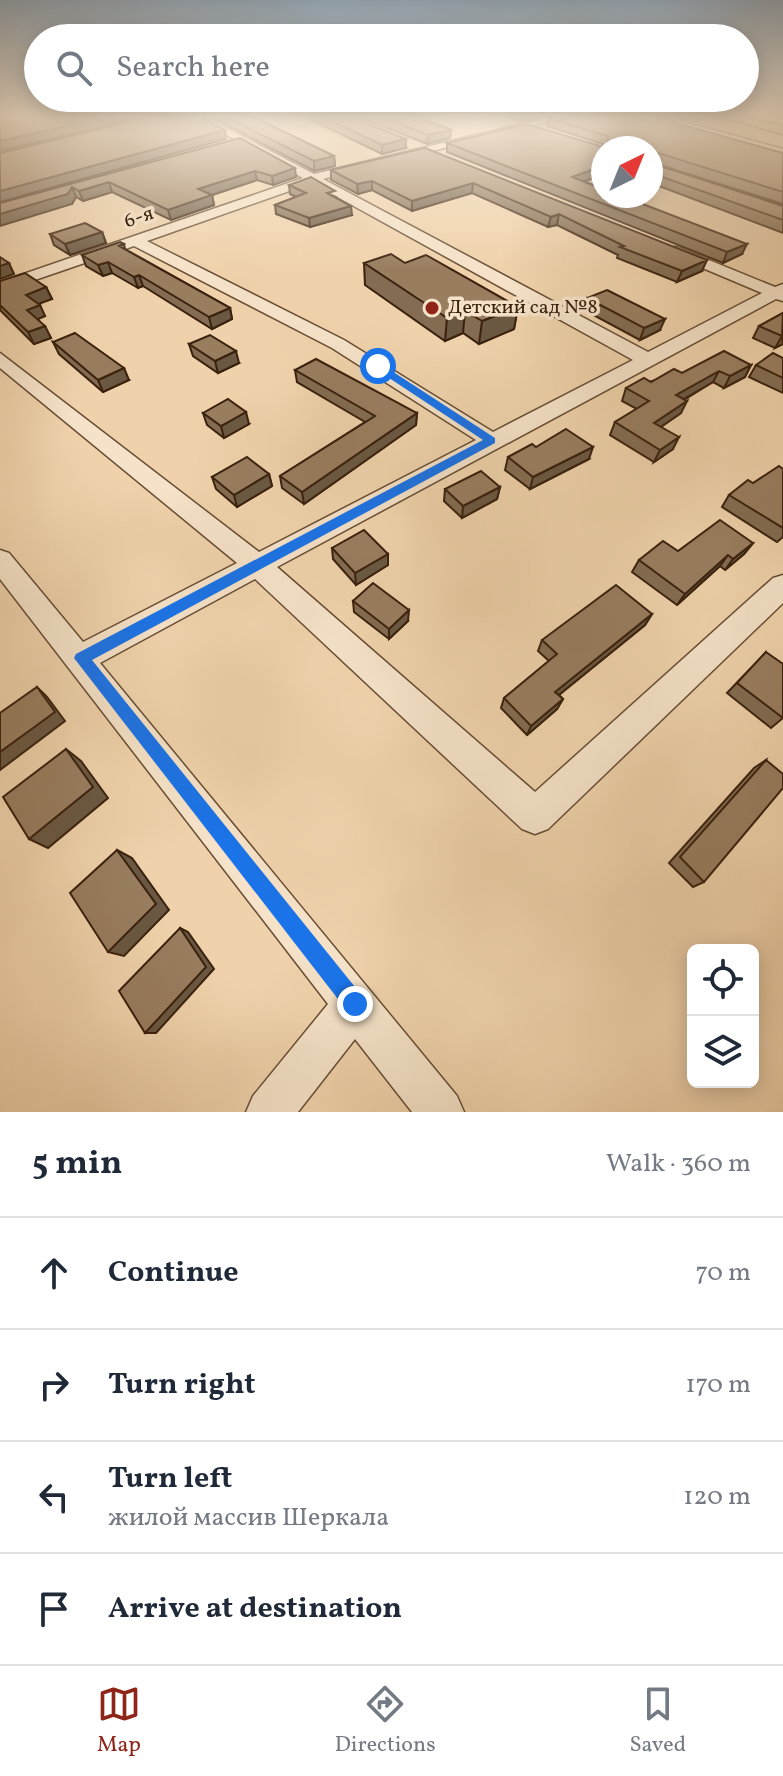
<!DOCTYPE html>
<html lang="en">
<head>
<meta charset="utf-8">
<style>
  body { margin:0; font-family:Vollkorn,serif; background:#f2f2f3; color:#1f2937 }
  .controls { position:absolute; right:24px; bottom:24px; display:grid; overflow:hidden; border-radius:12px; box-shadow:0 4px 20px #0003 }
  .controls button { width:72px; height:72px; display:grid; place-items:center; padding:0; border:0; border-bottom:2px solid #e0e1e3; background:#fff; color:#1f2937; font:40px sans-serif }
  .compass { position:absolute; left:591px; top:136px; width:72px; height:72px; border-radius:50%; background:#fff; box-shadow:0 4px 20px #0003; rotate:43deg }
  .stop { position:absolute; width:24px; height:24px; margin:-18px; border:6px solid #1a73e8; border-radius:50%; background:#fff }
  .stop.end { background:#1a73e8; border-color:#fff; box-shadow:0 2px 8px #0008 }
  .list { margin:0; padding:0; list-style:none }
  h2 { display:flex; justify-content:space-between; align-items:center; height:104px; margin:0; padding:0 32px; font-size:34px }
  h2 small { font-size:26px; font-weight:400; color:#747a83 }
  .list li { display:grid; grid-template-columns:52px 1fr auto; gap:24px; align-items:center; box-sizing:border-box; height:112px; padding:0 32px; border-top:2px solid #e0e1e3 }
  .list b { display:block; font-size:30px; white-space:nowrap }
  .list p { margin:0; font-size:26px; white-space:nowrap; color:#747a83 }
  .list em { font-size:26px; font-style:normal; color:#747a83 }
  .icon { flex:none; width:44px; height:44px; fill:none; stroke:currentColor; stroke-width:2; stroke-linecap:round; stroke-linejoin:round }
  .map { position:relative; flex:none; width:783px; height:1112px; overflow:hidden }
  .search { position:absolute; background:#fff; box-shadow:0 4px 20px #0003; left:24px; right:24px; top:24px; height:88px; display:flex; align-items:center; gap:20px; box-sizing:border-box; padding:0 28px; border-radius:44px; color:#747a83; font-size:30px }
  .sheet { height:552px; background:#fff }
  nav { display:flex; justify-content:space-around; align-items:center; box-sizing:border-box; height:112px; border-top:2px solid #e0e1e3; background:#fff; font-size:22px; color:#747a83 }
  nav a { display:grid; justify-items:center; gap:4px }
  nav .on { color:#8f2418 }
  .map>svg:first-child { display:block }
  .lines { fill:none; stroke-linecap:round; stroke-linejoin:round }
  .minor-casing { stroke:#674d34; stroke-width:3 }
  .major-casing { stroke:#3a210d; stroke-width:3 }
  .minor { fill:#f5e2c8; fill-rule:evenodd }
  .major { fill:#efd2ab; fill-rule:evenodd }
  .wall { fill:#836c52; stroke:#3a210d; stroke-width:2 }
  .shaded-wall { fill:#6a5842; stroke:#3a210d; stroke-width:2 }
  .building { fill:#987d5f; stroke:#3a210d; stroke-width:2 }
  .route { fill:#1a73e8 }
  .poi-dot { fill:#8f2418; stroke:#f5e2c8; stroke-width:3 }
  .labels { text-anchor:middle; dominant-baseline:central; stroke-width:7; stroke-linejoin:round; paint-order:stroke }
  .far-street-label { font-size:20px; fill:#3a210d; stroke:#f5e2c8 }
  .far-poi-label { font-size:20px; fill:#3a210d; stroke:#f5e2c8; text-anchor:start }
</style>
</head>
<body>
<div class="map">
<svg width="783" height="1112" viewBox="0 0 783 1112">
  <rect width="100%" height="100%" fill="#efd2ab"/>
  <filter id="stains"><feTurbulence type="fractalNoise" baseFrequency=".0025" numOctaves="4"/><feColorMatrix values="0 0 0 0 .2 0 0 0 0 .09 0 0 0 0 .02 0 0 0 .5 -.17"/></filter>
  <radialGradient id="worn" r=".72"><stop offset=".6" stop-color="#630" stop-opacity="0"/><stop offset="1" stop-color="#630" stop-opacity=".3"/></radialGradient>
  <g class="lines">
    <defs>
      <g id="minor">
        <path d="M191,115H202L314,174L559,115H573L323,179L648,352L762,293L667,253V247H677L775,287L783,284V301L776,299L277,567L535,792L773,578L783,575V603L548,829L535,834L522,829L255,579L100,663L457,1096L464,1112H412L355,1039L298,1112H246L253,1096L328,1004L0,579V550L9,553L83,642L237,563L0,368V353L259,552L476,440L332,348L134,246L0,292V282L303,178ZM312,183L633,360L493,432L344,340L147,241Z"/>
        <path d="M644,115H658L783,149V155Z"/>
      </g>
      <path id="major" d="M715,115H734L783,126V134Z"/>
    </defs>
    <use href="#minor" class="minor-casing"/>
    <use href="#major" class="major-casing"/>
    <use href="#minor" class="minor"/>
    <use href="#major" class="major"/>
  </g>
  <g class="wall">
    <path d="M208,115H249L334,156L335,166L314,171Z"/>
    <path d="M301,115H346L406,148L382,154Z"/>
    <path d="M354,115H413L451,130L450,138L427,144Z"/>
    <path d="M504,115H558L522,121Z"/>
    <path d="M548,118L783,153V204L651,162V163L783,206V233L651,183V148H603V175L584,181L742,254L723,263L447,152V143L606,147V145L547,126Z"/>
    <path d="M240,138L296,177L273,185L257,180L212,195L214,205L171,220L112,192L83,201L76,197L72,204L0,203Z"/>
    <path d="M425,148L702,271L677,282L617,258L618,255L557,225L548,227L472,193L412,211L372,190L358,194L331,180V170Z"/>
    <path d="M289,185L336,197L352,215L310,227L276,214L275,205L296,197L290,194Z"/>
    <path d="M102,232L106,243L70,255L54,245L50,234Z"/>
    <path d="M124,244L125,249L230,308L232,319L212,329L143,286L138,288L112,273L103,276L86,266L82,255Z"/>
    <path d="M364,263H405L518,307L514,329L479,344L463,333L445,341L365,285Z"/>
    <path d="M0,281L46,287L52,299L38,304L45,316L38,319L51,338L34,344L0,310Z"/>
    <path d="M587,298L660,330L640,340L584,310Z"/>
    <path d="M783,313V344L775,348L753,338L759,326Z"/>
    <path d="M53,342L129,380L103,392L59,354Z"/>
    <path d="M189,344L239,363L218,373L193,356Z"/>
    <path d="M783,358V393L749,377L756,365Z"/>
    <path d="M751,365L745,377L724,388L713,382L684,400L681,413L661,427L673,449L654,462L610,435L615,422L637,409L622,401L626,388L682,373Z"/>
    <path d="M295,370L417,413L416,425L304,504L282,488L280,476L365,422L297,382Z"/>
    <path d="M203,413L249,424L224,438L207,425Z"/>
    <path d="M536,447L589,459L530,489L505,470L508,457Z"/>
    <path d="M783,469V537L777,542L722,507L729,495Z"/>
    <path d="M269,474L272,486L237,507L216,489L212,477Z"/>
    <path d="M500,487L497,499L462,518L444,501L445,489Z"/>
    <path d="M753,543L744,554L725,570L720,566L677,605L632,572L639,560L678,551Z"/>
    <path d="M332,548L388,554V565L356,585L333,559Z"/>
    <path d="M353,601L408,621L389,639L354,612Z"/>
    <path d="M652,614L645,625L559,695L563,699L557,709L527,735L501,708L504,698L549,661L538,651L542,640Z"/>
    <path d="M766,652L783,718L771,728L727,693Z"/>
    <path d="M766,760L704,882L693,887L669,863L754,768Z"/>
  </g>
  <g class="shaded-wall">
    <path d="M115,115H152L0,151V141Z"/>
    <path d="M522,115H558L522,121Z"/>
    <path d="M225,130L226,139L0,202V191Z"/>
    <path d="M451,130L450,138L427,144L428,135Z"/>
    <path d="M406,139V148L382,154V145Z"/>
    <path d="M334,156L335,166L314,171V161Z"/>
    <path d="M603,166V175L570,186L572,177Z"/>
    <path d="M295,168L296,177L273,185L272,176Z"/>
    <path d="M255,171L257,180L212,195L214,205L171,220L168,210L198,189Z"/>
    <path d="M372,181V190L358,194L357,184Z"/>
    <path d="M109,182L112,192L83,201L79,191Z"/>
    <path d="M473,183L472,193L412,211V201Z"/>
    <path d="M72,187L76,197L72,204L0,226V214Z"/>
    <path d="M351,206L352,215L310,227L309,218Z"/>
    <path d="M559,214L557,225L548,227L551,217Z"/>
    <path d="M102,232L106,243L70,255L65,244Z"/>
    <path d="M747,244L742,254L723,263L727,252Z"/>
    <path d="M707,260L702,271L677,282L682,271Z"/>
    <path d="M108,262L112,273L103,276L98,265Z"/>
    <path d="M9,263L14,274L0,279V266Z"/>
    <path d="M139,275L143,286L138,288L134,277Z"/>
    <path d="M46,287L52,299L32,306L26,295Z"/>
    <path d="M40,305L45,316L33,321L27,310Z"/>
    <path d="M518,307L514,329L479,344L482,321Z"/>
    <path d="M230,308L232,319L212,329L209,317Z"/>
    <path d="M465,311L463,333L445,341L447,318Z"/>
    <path d="M665,319L660,330L640,340L644,328Z"/>
    <path d="M45,326L51,338L34,344L28,332Z"/>
    <path d="M782,336L783,344L775,348Z"/>
    <path d="M236,351L239,363L218,373L215,361Z"/>
    <path d="M751,365L745,377L724,388L730,376Z"/>
    <path d="M124,368L129,380L103,392L98,380Z"/>
    <path d="M719,371L713,382L670,407L676,395Z"/>
    <path d="M687,401L681,413L649,435L654,423Z"/>
    <path d="M246,412L249,424L224,438L221,426Z"/>
    <path d="M417,413L416,425L304,504L302,492Z"/>
    <path d="M679,437L673,449L654,462L660,450Z"/>
    <path d="M593,447L589,459L530,489L533,477Z"/>
    <path d="M269,474L272,486L237,507L234,495Z"/>
    <path d="M500,487L497,499L462,518L463,506Z"/>
    <path d="M753,543L744,554L725,570L733,559Z"/>
    <path d="M388,554V565L356,585L355,573Z"/>
    <path d="M728,555L720,566L677,605L685,594Z"/>
    <path d="M409,610L408,621L389,639V629Z"/>
    <path d="M652,614L645,625L550,702L555,692Z"/>
    <path d="M37,687L47,697L65,721L0,770V752Z"/>
    <path d="M563,699L557,709L527,735L531,726Z"/>
    <path d="M66,749L81,761L108,798L48,848L29,839Z"/>
    <path d="M117,850L132,858L169,910L124,956L108,952Z"/>
    <path d="M180,928L188,932L214,969L156,1033H145Z"/>
  </g>
  <g class="building">
    <path d="M0,115H115L0,141Z"/>
    <path d="M157,115H198L225,130L0,191V153Z"/>
    <path d="M222,115H249L334,156L314,161Z"/>
    <path d="M318,115H346L406,139L382,145Z"/>
    <path d="M375,115H413L451,130L428,135Z"/>
    <path d="M559,115H646L783,153V192L655,152L651,155V148H603V166L572,177L603,189V196H622L747,244L727,252L447,143L526,124L607,148L608,136L548,118Z"/>
    <path d="M240,138L295,168L272,176L255,171L198,189L212,195L168,210L109,182L79,191L72,187L68,194L0,214V203Z"/>
    <path d="M425,148L707,260L682,271L620,247L624,246L559,214L551,217L473,183L412,201L372,181L357,184L331,170Z"/>
    <path d="M651,158V163L783,206V220L651,173Z"/>
    <path d="M311,177L335,191L327,193L351,206L309,218L275,205L306,193L289,185Z"/>
    <path d="M85,223L102,232L65,244L50,234Z"/>
    <path d="M120,242L124,244L119,246L230,308L209,317L139,275L134,277L108,262L98,265L82,255Z"/>
    <path d="M391,254L405,263L426,255L518,307L482,321L465,311L447,318L364,263Z"/>
    <path d="M0,257L9,263L0,266Z"/>
    <path d="M25,273L46,287L26,295L40,305L27,310L45,326L28,332L0,305V281Z"/>
    <path d="M607,290L665,319L644,328L587,298Z"/>
    <path d="M783,313L782,336L759,326Z"/>
    <path d="M75,333L124,368L98,380L53,342Z"/>
    <path d="M210,335L236,351L215,361L189,344Z"/>
    <path d="M724,351L751,365L730,376L719,371L676,395L687,401L654,423L679,437L660,450L615,422L649,401L626,388L644,378L651,382L674,369L682,373Z"/>
    <path d="M773,353L783,358V378L756,365Z"/>
    <path d="M316,359L417,413L302,492L280,476L375,416L295,370Z"/>
    <path d="M228,399L246,412L221,426L203,413Z"/>
    <path d="M566,429L593,447L533,477L508,457L532,444L536,447Z"/>
    <path d="M247,457L269,474L234,495L212,477Z"/>
    <path d="M779,466L783,469V528L729,495L748,480L753,483Z"/>
    <path d="M481,471L500,487L463,506L445,489Z"/>
    <path d="M720,520L753,543L733,559L728,555L685,594L639,560L663,541L678,551Z"/>
    <path d="M364,530L388,554L355,573L332,548Z"/>
    <path d="M373,583L409,610L389,629L353,601Z"/>
    <path d="M616,585L652,614L555,692L563,699L531,726L504,698L557,654L542,640Z"/>
    <path d="M766,652L783,664V718L737,683Z"/>
    <path d="M37,687L55,712L0,752V713Z"/>
    <path d="M66,749L93,787L29,839L3,797Z"/>
    <path d="M766,760L783,774V788L704,882L680,857Z"/>
    <path d="M117,850L156,904L108,952L70,893Z"/>
    <path d="M180,928L206,967L145,1033L119,991Z"/>
  </g>
  <linearGradient id="sky" x2="0" y2="1"><stop stop-color="#92a8ba"/><stop offset="0.43" stop-color="#f8ebd9"/><stop offset="1" stop-color="#f8ebd9" stop-opacity="0"/></linearGradient>
  <rect width="783" height="270" fill="url(#sky)"/>
  <path class="route" d="M374,364H381L495,438V443L92,660L363,997L366,1004L363,1012L355,1015L348,1012L74,658L76,654L483,440L374,368Z"/>
  <circle class="poi-dot" cx="432" cy="308" r="8"/>
  <g class="labels">
    <g class="far-street-label">
      <text transform="translate(139 218) rotate(-19)">6-я</text>
    </g>
    <g class="far-poi-label">
      <text x="448" y="308">Детский сад №8</text>
    </g>
  </g>
  <rect width="100%" height="100%" filter="url(#stains)"/>
  <rect width="100%" height="100%" fill="url(#worn)"/>
</svg>
<div class="controls">
<button><svg class="icon" aria-label="locate" viewBox="0 0 24 24"><circle cx="12" cy="12" r="6"/><path d="M12 2v4M12 18v4M2 12h4M18 12h4"/></svg></button>
<button><svg class="icon" aria-label="layers" viewBox="0 0 24 24"><path d="M12 4l9 5-9 5-9-5zM3 14l9 5 9-5"/></svg></button>
</div>
<svg class="compass" viewBox="-18 -18 36 36"><path d="M0-13l5 13h-10z" fill="#e53935"/><path d="M0 13l5-13h-10z" fill="#747a83"/></svg>
<div class="stop" style="left:378px;top:366px"></div>
<div class="stop end" style="left:355px;top:1004px"></div>
<div class="search"><svg class="icon" aria-label="search" viewBox="0 0 24 24"><circle cx="10" cy="10" r="6"/><path d="M15 15l6 6"/></svg>Search here</div>
</div>
<section class="sheet">
<h2>5 min<small>Walk · 360 m</small></h2>
<ul class="list">
<li><svg class="icon" aria-label="ahead" viewBox="0 0 24 24"><path d="M12 20V5M6 11l6-6 6 6"/></svg><div><b>Continue</b></div><em>70 m</em></li>
<li><svg class="icon" aria-label="right" viewBox="0 0 24 24"><path d="M7 20v-9h11M14 6l5 5-5 5"/></svg><div><b>Turn right</b></div><em>170 m</em></li>
<li><svg class="icon" aria-label="left" viewBox="0 0 24 24"><path d="M17 20v-9H6M10 6l-5 5 5 5"/></svg><div><b>Turn left</b><p>жилой массив Шеркала</p></div><em>120 m</em></li>
<li><svg class="icon" aria-label="arrive" viewBox="0 0 24 24"><path d="M6 21V4h12l-3 4 3 4H6"/></svg><div><b>Arrive at destination</b></div></li>
</ul>
</section>
<nav>
<a class="on"><svg class="icon" aria-label="map" viewBox="0 0 24 24"><path d="M3 6l6-2 6 2 6-2v14l-6 2-6-2-6 2zM9 4v14M15 6v14"/></svg>Map</a>
<a><svg class="icon" aria-label="directions" viewBox="0 0 24 24"><path d="M12 3l9 9-9 9-9-9zM9 14v-3h6M13 9l2 2-2 2"/></svg>Directions</a>
<a><svg class="icon" aria-label="saved" viewBox="0 0 24 24"><path d="M7 4h10v16l-5-4-5 4z"/></svg>Saved</a>
</nav>
</body>
</html>
